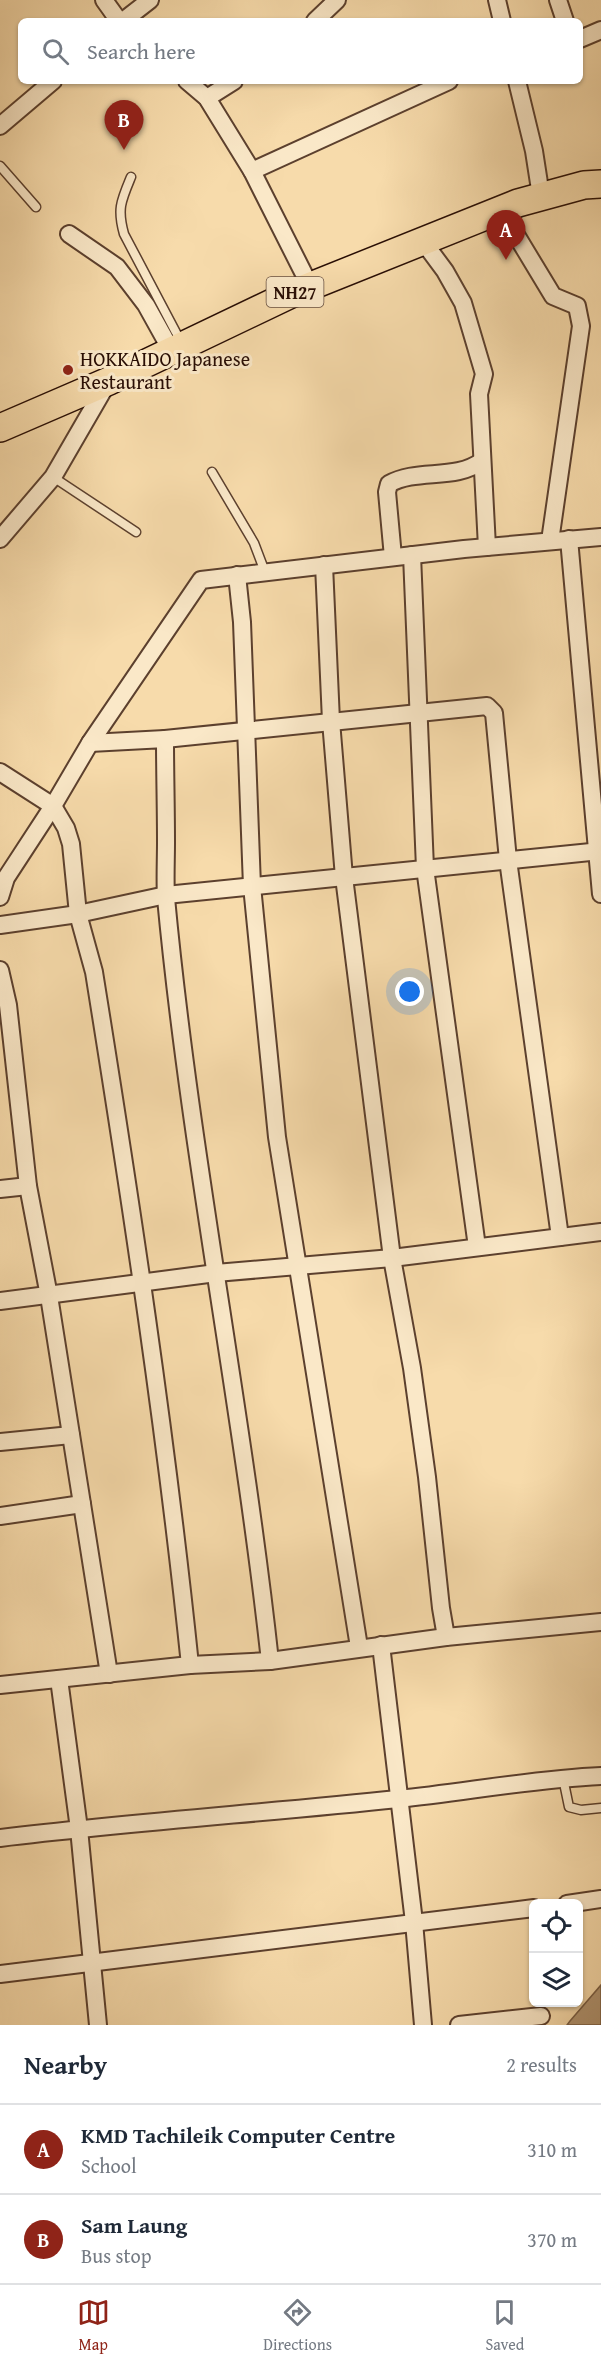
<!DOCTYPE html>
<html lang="en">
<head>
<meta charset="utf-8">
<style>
  body { margin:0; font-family:"Gentium Book Plus",serif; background:#f2f2f3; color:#1f2937 }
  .controls { position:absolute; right:18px; bottom:18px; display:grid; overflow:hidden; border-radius:9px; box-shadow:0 2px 4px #0004 }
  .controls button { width:54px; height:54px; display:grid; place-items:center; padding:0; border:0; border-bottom:2px solid #e0e1e3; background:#fff; color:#1f2937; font:30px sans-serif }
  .you { position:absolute; left:410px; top:992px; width:21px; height:21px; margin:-15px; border:4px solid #fff; border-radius:50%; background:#1a73e8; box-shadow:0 0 0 9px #1a73e833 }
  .badge { display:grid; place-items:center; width:39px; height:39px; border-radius:50%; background:#8f2418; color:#fff; font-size:20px; font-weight:700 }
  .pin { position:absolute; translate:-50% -50px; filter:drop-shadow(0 2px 3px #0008) }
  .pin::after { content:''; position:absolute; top:32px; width:21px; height:18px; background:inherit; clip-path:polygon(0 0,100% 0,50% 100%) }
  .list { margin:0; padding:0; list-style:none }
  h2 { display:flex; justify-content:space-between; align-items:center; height:78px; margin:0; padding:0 24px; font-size:26px }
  h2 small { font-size:20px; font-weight:400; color:#747a83 }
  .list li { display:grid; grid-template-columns:39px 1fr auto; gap:18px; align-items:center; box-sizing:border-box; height:90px; padding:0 24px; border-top:2px solid #e0e1e3 }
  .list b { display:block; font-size:22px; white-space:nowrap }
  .list p { margin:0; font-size:20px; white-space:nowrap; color:#747a83 }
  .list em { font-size:20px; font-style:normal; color:#747a83 }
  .icon { flex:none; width:33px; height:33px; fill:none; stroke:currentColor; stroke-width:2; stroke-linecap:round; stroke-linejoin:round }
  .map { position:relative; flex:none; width:601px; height:2025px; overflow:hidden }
  .search { position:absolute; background:#fff; box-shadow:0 2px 4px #0004; left:18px; right:18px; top:18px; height:66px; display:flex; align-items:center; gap:15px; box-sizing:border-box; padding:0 21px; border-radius:9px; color:#747a83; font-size:22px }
  .sheet { height:258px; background:#fff }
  nav { display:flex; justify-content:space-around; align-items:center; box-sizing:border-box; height:84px; border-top:2px solid #e0e1e3; background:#fff; font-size:16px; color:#747a83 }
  nav a { display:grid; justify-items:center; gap:3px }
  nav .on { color:#8f2418 }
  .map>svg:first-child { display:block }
  .water { fill:#b19572; stroke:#7a5f46; stroke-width:1.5 }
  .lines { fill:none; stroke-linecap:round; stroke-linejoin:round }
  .service-casing { stroke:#5c402e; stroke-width:11 }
  .minor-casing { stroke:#5c402e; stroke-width:20 }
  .primary-casing { stroke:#280d04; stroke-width:30 }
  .service { stroke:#fae8c8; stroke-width:8 }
  .minor { stroke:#fae8c8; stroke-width:16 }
  .primary { stroke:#f7dbab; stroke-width:27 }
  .poi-dot { fill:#8f2418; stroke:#fae8c8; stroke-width:2 }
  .labels { text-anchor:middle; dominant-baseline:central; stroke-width:6; stroke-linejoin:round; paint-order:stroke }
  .shield { fill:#fae8c8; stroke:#674f3f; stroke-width:1.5 }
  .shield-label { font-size:18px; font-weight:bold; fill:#280d04 }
  .poi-label { font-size:20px; fill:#280d04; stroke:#fae8c8; text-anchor:start }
</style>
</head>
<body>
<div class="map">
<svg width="601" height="2025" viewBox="0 0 601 2025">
  <rect width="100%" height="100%" fill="#f7dbab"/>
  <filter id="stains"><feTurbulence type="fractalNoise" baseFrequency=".00333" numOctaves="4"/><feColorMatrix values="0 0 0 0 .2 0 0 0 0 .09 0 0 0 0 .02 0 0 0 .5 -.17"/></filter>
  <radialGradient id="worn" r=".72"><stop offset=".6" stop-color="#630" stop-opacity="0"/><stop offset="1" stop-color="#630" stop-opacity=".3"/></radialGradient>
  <path class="water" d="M601,1985V2025H567L570,2021Z"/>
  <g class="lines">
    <defs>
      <g id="service">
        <path d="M0,166L36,207"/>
        <path d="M131,177C121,201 117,209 124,234L181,342"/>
        <path d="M212,472L254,543L265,572"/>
        <path d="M53,477L136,532"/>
        <path d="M563,1778L569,1807L581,1810L601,1808"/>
      </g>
      <g id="minor">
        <path d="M104,0L119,21"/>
        <path d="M497,0L502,21"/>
        <path d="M558,0L565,21"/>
        <path d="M123,21L150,0"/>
        <path d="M315,21L337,0"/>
        <path d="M580,39L601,30"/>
        <path d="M187,81L207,98L252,171L449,81"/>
        <path d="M517,81L534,151L541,196"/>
        <path d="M207,98L234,81"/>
        <path d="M0,126L53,81"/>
        <path d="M252,171L310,286"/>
        <path d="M501,210L553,296L577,306L581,326L550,541"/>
        <path d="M69,234L117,267L146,305L171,350"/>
        <path d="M422,240L445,271L463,303L484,374L479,394L487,547"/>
        <path d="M0,539L53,477L108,382"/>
        <path d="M569,539L601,894"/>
        <path d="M412,555L425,868L477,1247"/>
        <path d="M393,557L387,492L389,484C417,468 455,481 482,461"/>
        <path d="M324,565L331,721L344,877L392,1258L412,1368L427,1477L441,1608L446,1637"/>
        <path d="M237,575L242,622L252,886L277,1137L359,1647"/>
        <path d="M165,739L487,706L494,713L508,860L560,1237"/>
        <path d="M90,743L165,739C165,773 166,807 166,842C166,860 165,879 166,898C190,1153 242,1405 270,1661"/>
        <path d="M0,772L53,806L66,828L71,844L78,914L94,972C131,1202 166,1433 190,1665"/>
        <path d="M0,897L6,878L53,806L90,743L201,580L464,549L601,537"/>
        <path d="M0,925L78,914L166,895L601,851"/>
        <path d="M0,970L8,1005L28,1186L49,1296L109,1674"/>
        <path d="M0,1189L28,1186"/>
        <path d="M0,1301L216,1273L392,1258L601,1232"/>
        <path d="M0,1442L71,1435"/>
        <path d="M0,1516L82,1504"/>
        <path d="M381,1645L414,1922L423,2025"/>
        <path d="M59,1679L79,1829L98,2025"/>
        <path d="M0,1685L190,1665L270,1661L446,1637L601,1622"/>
        <path d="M0,1838C132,1822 265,1813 398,1799C466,1792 533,1779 601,1776"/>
        <path d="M567,1904L601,1899"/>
        <path d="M0,1974L534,1908"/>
        <path d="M459,2025L541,2016"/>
      </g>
      <path id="primary" d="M0,428L109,381L291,294L518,203L584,185L601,184"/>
    </defs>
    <use href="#service" class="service-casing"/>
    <use href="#minor" class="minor-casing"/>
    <use href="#primary" class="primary-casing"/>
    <use href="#service" class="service"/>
    <use href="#minor" class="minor"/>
    <use href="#primary" class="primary"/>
  </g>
  <circle class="poi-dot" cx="68" cy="370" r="6"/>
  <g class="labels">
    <rect class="shield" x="266.5" y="277" width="57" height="30" rx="4.5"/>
    <g class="shield-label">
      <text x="295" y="292">NH27</text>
    </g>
    <g class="poi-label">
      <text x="80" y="358">HOKKAIDO Japanese<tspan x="80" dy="23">Restaurant</tspan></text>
    </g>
  </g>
  <rect width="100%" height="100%" filter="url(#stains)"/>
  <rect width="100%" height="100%" fill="url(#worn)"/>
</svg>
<div class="controls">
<button><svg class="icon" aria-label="locate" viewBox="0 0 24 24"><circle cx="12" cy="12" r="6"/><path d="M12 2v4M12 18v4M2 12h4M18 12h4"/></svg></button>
<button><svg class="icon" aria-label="layers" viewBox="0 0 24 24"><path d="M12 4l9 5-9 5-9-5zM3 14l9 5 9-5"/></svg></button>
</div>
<div class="you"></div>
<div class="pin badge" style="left:506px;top:260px">A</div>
<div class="pin badge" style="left:124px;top:150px">B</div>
<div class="search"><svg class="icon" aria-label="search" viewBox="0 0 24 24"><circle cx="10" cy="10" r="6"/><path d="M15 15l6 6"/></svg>Search here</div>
</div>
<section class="sheet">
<h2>Nearby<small>2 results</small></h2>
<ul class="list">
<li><span class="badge">A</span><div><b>KMD Tachileik Computer Centre</b><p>School</p></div><em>310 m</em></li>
<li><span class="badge">B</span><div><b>Sam Laung</b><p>Bus stop</p></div><em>370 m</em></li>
</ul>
</section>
<nav>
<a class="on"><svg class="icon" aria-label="map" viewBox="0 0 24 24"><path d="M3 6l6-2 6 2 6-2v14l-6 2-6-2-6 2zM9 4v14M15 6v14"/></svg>Map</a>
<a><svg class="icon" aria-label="directions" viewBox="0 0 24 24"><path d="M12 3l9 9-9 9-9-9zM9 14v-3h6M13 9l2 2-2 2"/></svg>Directions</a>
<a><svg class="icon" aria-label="saved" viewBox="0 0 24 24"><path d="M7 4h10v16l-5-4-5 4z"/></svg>Saved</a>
</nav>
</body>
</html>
